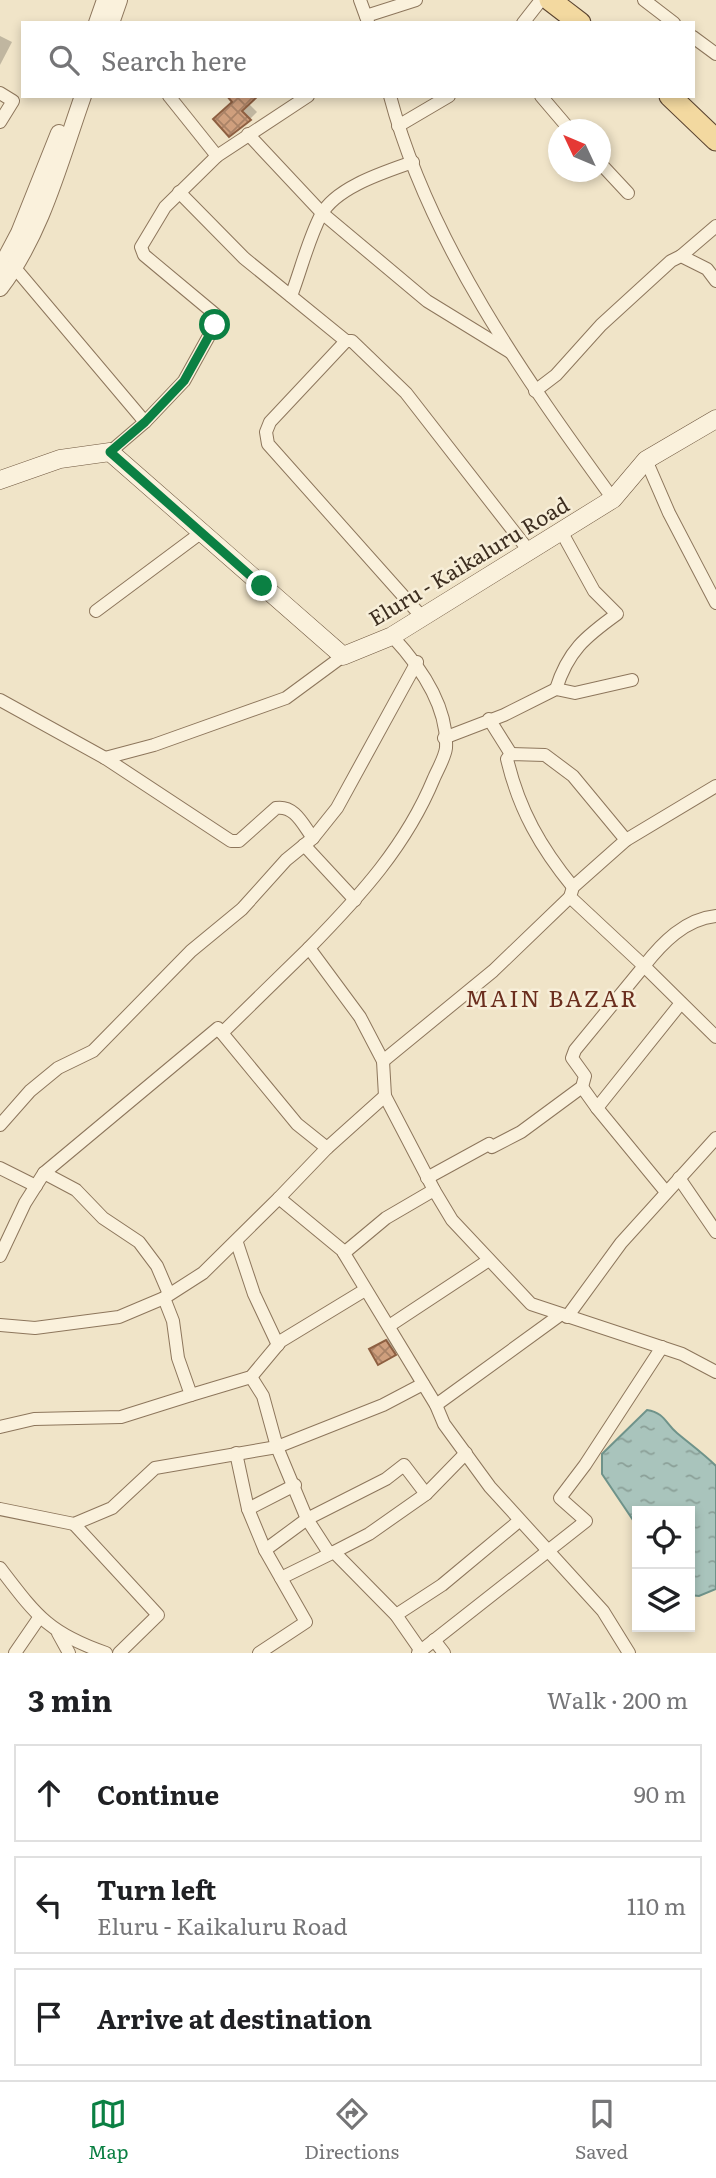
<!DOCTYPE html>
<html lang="en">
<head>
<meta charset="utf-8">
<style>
  body { margin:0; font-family:Literata,serif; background:#f2f2f2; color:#202124 }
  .controls { position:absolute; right:21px; bottom:21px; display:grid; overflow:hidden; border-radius:0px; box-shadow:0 4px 10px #0003 }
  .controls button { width:63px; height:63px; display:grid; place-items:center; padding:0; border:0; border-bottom:2px solid #e0e0e0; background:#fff; color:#202124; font:35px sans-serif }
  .compass { position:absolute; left:548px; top:119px; width:63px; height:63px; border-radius:50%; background:#fff; box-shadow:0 4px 10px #0003; rotate:314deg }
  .stop { position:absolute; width:21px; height:21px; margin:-16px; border:5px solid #0b8043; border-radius:50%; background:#fff }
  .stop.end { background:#0b8043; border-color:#fff; box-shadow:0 2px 7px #0008 }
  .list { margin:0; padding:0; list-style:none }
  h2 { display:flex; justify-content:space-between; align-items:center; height:91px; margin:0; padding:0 28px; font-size:30px }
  h2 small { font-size:23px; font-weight:400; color:#757577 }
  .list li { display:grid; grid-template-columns:46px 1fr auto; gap:21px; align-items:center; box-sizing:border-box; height:98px; margin:0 14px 14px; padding:0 14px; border:2px solid #e0e0e0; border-radius:0px }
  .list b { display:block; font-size:26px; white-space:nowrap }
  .list p { margin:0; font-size:23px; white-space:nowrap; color:#757577 }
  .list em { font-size:23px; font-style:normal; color:#757577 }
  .icon { flex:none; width:38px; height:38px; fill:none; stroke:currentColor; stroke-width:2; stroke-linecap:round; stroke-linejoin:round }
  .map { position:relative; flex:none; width:716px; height:1653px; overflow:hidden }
  .search { position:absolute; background:#fff; box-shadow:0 4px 10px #0003; left:21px; right:21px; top:21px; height:77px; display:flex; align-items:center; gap:18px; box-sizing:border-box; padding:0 24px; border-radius:0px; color:#757577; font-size:26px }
  .sheet { height:427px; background:#fff }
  nav { display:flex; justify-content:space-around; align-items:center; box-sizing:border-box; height:98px; border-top:2px solid #e0e0e0; background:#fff; font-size:19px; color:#757577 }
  nav a { display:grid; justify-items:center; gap:4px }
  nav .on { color:#0b8043 }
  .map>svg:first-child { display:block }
  .water { fill:url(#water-ripples); stroke:#6f938a; stroke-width:2 }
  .shadow { fill:#0003 }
  .building { fill:url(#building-cross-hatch); stroke:#8d5f41; stroke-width:2 }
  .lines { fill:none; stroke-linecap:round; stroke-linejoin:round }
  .minor-casing { stroke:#8d765c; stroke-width:14 }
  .tertiary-casing { stroke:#8d765c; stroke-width:18 }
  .secondary-casing { stroke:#6f573f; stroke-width:19 }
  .primary-casing { stroke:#5b4430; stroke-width:23 }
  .minor { stroke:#faf1dc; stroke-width:12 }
  .tertiary { stroke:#faf1dc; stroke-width:16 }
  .secondary { stroke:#faf1dc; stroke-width:18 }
  .primary { stroke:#f3d9a0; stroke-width:21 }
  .route { stroke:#0b8043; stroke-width:9 }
  .labels { text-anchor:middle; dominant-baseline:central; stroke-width:5; stroke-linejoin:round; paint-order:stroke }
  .street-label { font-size:21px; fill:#3d2e20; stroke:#f7eed8 }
  .neighbourhood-label { font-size:23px; letter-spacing:2px; fill:#6b2e1e; stroke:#f7eed8 }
</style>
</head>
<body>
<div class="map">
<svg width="716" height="1653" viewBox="0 0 716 1653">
  <defs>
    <pattern id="water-ripples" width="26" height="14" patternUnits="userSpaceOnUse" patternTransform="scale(1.75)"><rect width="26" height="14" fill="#a9c4bc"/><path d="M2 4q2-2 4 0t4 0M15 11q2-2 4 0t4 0" fill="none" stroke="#8ba098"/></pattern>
    <pattern id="building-cross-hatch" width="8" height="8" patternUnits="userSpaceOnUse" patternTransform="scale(1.75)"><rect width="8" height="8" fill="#cf9f7d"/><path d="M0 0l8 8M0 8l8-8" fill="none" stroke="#a98266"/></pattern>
  </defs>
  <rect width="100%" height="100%" fill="#f0e4c8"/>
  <path class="water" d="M647,1410C665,1413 665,1423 677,1433C690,1444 704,1454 716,1466V1589L699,1596L690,1595V1511H637V1526L602,1474V1454Z"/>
  <g class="shadow">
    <path d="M0,36L12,42L0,65Z"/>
    <path d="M248,103L257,112L250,119H215Z"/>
    <path d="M391,1336L399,1349L395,1354L372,1349Z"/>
  </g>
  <g class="building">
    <path d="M227,96H258L242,111L251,120L229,137L213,119L232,102Z"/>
    <path d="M386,1340L396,1355L378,1365L369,1349Z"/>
  </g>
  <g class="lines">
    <defs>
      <g id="minor">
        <path d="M360,0L368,22"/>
        <path d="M644,0L674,23"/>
        <path d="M366,16L416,0"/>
        <path d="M523,23L541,0"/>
        <path d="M693,37L716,54"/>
        <path d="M0,93L13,101L0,122"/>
        <path d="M169,96L217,156"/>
        <path d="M390,96C429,243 525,378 613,499"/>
        <path d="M541,96L570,130"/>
        <path d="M398,126L449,96"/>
        <path d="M248,134L322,213L427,301L510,352"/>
        <path d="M600,163L628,193"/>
        <path d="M179,192L244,258L346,341"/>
        <path d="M681,256L716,226"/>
        <path d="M15,268L145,422L184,381L215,325L216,315L144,255L141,247L165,207L217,156L308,96"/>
        <path d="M291,296C301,270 308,240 321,215C336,187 385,172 413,162"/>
        <path d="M535,391L556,375L601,325L671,261L681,256L707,269L716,281"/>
        <path d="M110,452L145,422"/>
        <path d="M646,460L669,513L716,603"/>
        <path d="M96,611L202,532"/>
        <path d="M422,617L268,444L266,432L270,422L346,341H352L406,393L529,551"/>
        <path d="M392,636C419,665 448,706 446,748C445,757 438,769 434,778C406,846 360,896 309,948L360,1017L383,1061L493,971L570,897"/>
        <path d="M556,689C568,651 585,637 617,614L594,591L561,531"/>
        <path d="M0,700L105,758L231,841H239L276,808C295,805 303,825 313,838"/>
        <path d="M489,719L511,754"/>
        <path d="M444,738L504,715L556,689L575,693L632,680"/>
        <path d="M105,758L154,745L286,698L343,656"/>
        <path d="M304,845L355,900"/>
        <path d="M573,887C541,848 519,810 507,759L511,754L545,755L573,776L626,840"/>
        <path d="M716,916C685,919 662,943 644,966L716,1037"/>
        <path d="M309,948L222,1033L297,1124L327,1148L385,1096"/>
        <path d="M383,1061L385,1096L434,1190L452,1220L531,1304L682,1354L716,1372"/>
        <path d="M582,1087L597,1108L681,1003"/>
        <path d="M597,1108L666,1192"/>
        <path d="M0,1125L30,1091L58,1068L93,1051L191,951L242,909L286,860L313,838L337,808L417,662"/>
        <path d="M327,1148L279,1198L342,1250L436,1405L444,1424L490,1487L603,1611L629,1653"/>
        <path d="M0,1168L36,1186"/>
        <path d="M44,1173L76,1190L103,1218L139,1242L157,1266L169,1294"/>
        <path d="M427,1178L489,1144L492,1147L521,1132L582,1087L585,1076L572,1058L575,1050L644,966L570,897L573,887L626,840L716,786"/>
        <path d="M679,1178L716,1232"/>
        <path d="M237,1243L254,1294L278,1345"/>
        <path d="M344,1253L386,1218L434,1190"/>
        <path d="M0,1256L25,1203L44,1173L218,1028L222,1033"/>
        <path d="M567,1317L621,1243L716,1138"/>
        <path d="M0,1325L35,1328L119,1317L164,1298"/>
        <path d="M389,1326L489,1260"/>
        <path d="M251,1377L263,1396L277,1447L307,1519L386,1479L404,1465L426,1494L466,1453"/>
        <path d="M191,1395L251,1377L281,1341L365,1290"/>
        <path d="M436,1405L560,1315"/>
        <path d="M0,1427L34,1419L121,1417L191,1395L178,1358L173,1321L164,1298L203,1273L279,1198"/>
        <path d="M236,1453L248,1509L265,1550L307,1519L329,1553"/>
        <path d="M0,1509L74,1524L112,1508L155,1468L277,1447L383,1405L423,1384"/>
        <path d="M248,1509L295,1485"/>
        <path d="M74,1524L158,1615L119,1653"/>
        <path d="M334,1552L369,1534L426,1494"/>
        <path d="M0,1568C36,1615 48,1633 106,1653"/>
        <path d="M281,1578L334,1552L396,1615L421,1651"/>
        <path d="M396,1615L442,1585L519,1521"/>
        <path d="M58,1633L69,1653"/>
        <path d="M434,1640L444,1653"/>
        <path d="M15,1653L39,1618"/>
        <path d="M259,1653L306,1622L265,1550"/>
        <path d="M418,1653L586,1521L560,1498L585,1465L662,1347"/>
      </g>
      <g id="tertiary">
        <path d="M97,23L105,0"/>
        <path d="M111,23L119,0"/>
        <path d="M0,269L19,233L59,133"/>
        <path d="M0,288C42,233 60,161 83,96"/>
      </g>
      <path id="secondary" d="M0,480L60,459L110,452L343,656L392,636L613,499L646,460L716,419"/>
      <g id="primary">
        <path d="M550,0L580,23"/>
        <path d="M670,96L716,140"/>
      </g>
    </defs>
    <use href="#minor" class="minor-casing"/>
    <use href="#tertiary" class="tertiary-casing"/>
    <use href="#secondary" class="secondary-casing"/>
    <use href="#primary" class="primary-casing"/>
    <use href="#minor" class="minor"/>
    <use href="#tertiary" class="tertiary"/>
    <use href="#secondary" class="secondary"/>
    <use href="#primary" class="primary"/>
  </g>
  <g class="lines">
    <path class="route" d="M215,325L184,381L145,422L110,452L262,586"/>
  </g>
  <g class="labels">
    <g class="street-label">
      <text transform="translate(468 560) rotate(-31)">Eluru - Kaikaluru Road</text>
    </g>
    <g class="neighbourhood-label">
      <text x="552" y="997">MAIN BAZAR</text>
    </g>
  </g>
</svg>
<div class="controls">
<button><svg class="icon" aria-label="locate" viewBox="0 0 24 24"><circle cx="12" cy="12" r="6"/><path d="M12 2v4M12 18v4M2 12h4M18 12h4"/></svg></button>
<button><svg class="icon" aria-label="layers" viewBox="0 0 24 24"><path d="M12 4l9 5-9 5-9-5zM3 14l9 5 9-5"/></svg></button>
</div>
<svg class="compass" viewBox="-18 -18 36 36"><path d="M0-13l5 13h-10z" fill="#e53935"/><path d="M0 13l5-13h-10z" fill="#757577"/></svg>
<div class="stop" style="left:215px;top:325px"></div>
<div class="stop end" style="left:262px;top:586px"></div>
<div class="search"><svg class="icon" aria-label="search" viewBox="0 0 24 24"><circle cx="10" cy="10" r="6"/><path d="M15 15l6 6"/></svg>Search here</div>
</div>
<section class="sheet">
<h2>3 min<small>Walk · 200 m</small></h2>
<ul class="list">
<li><svg class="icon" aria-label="ahead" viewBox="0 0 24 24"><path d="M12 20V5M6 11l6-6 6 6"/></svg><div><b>Continue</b></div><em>90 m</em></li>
<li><svg class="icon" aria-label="left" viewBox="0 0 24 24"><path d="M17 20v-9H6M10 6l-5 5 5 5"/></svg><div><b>Turn left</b><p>Eluru - Kaikaluru Road</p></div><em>110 m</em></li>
<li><svg class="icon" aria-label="arrive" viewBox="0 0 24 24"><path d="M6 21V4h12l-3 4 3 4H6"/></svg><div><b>Arrive at destination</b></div></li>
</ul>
</section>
<nav>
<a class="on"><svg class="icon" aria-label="map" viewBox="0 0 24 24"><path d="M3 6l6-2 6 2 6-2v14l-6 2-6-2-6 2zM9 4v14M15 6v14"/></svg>Map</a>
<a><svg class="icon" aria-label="directions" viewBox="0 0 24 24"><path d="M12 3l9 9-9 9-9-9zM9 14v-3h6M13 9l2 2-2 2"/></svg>Directions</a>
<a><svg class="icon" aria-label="saved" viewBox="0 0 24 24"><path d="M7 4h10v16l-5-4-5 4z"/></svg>Saved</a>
</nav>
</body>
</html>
